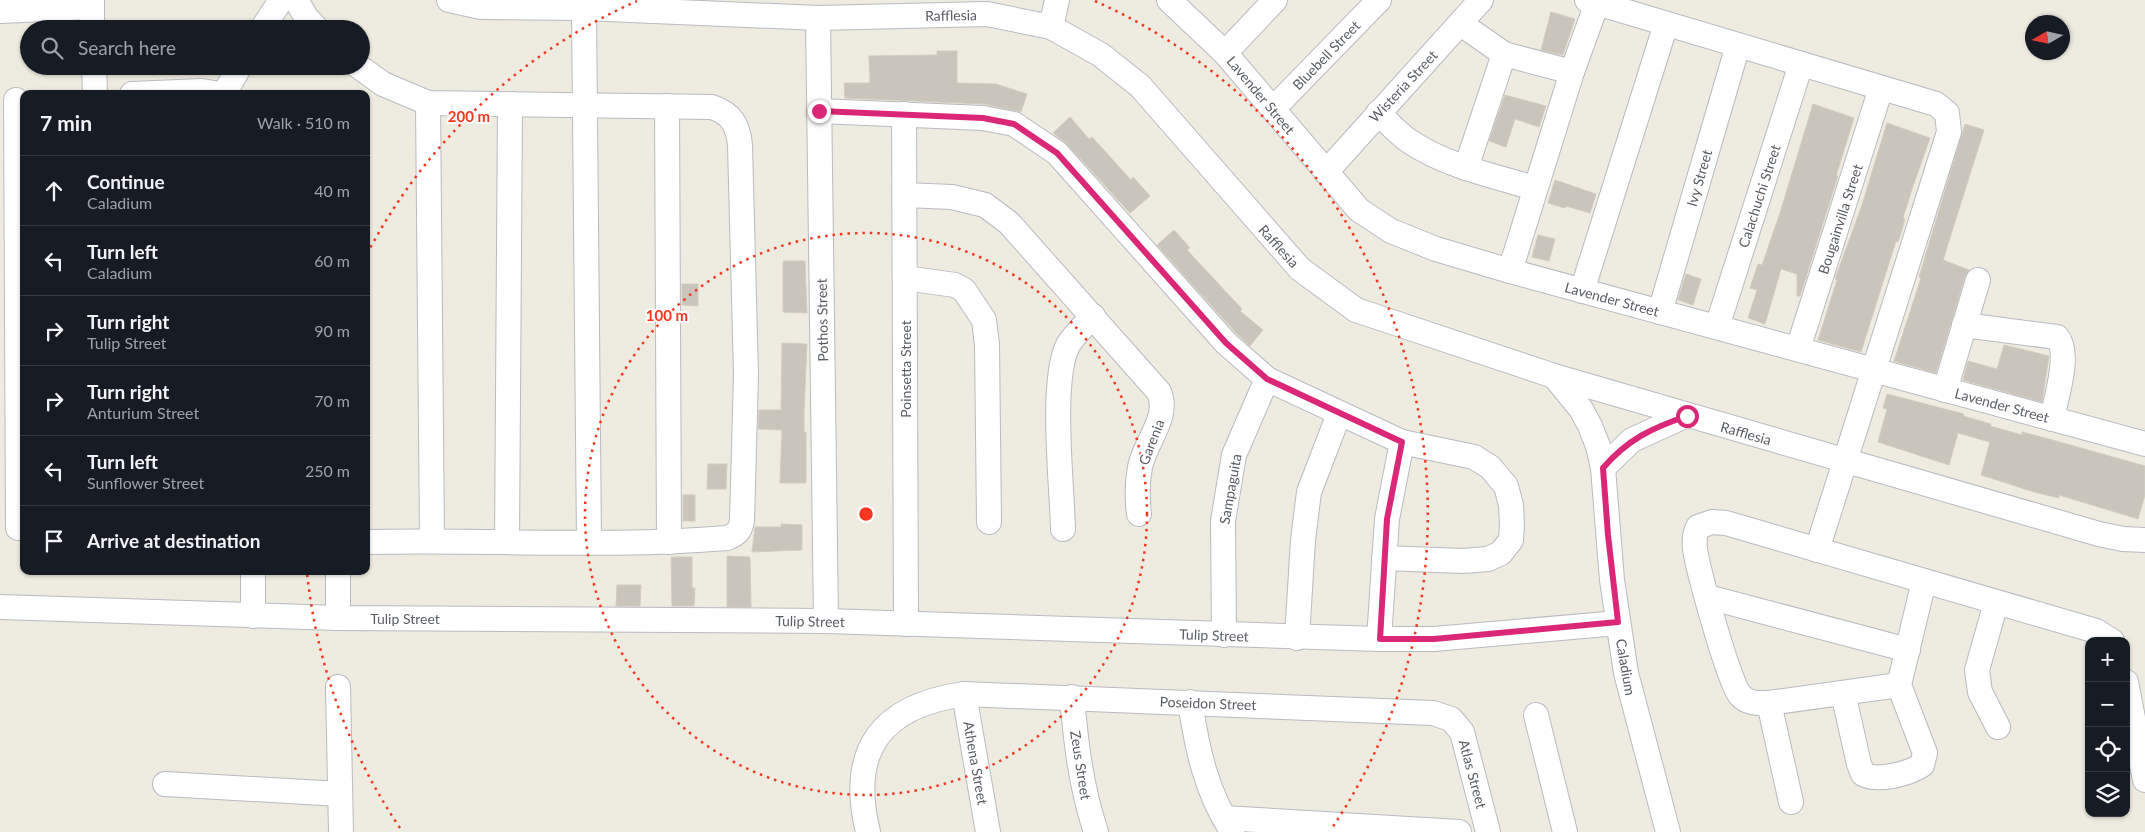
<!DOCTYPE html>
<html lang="en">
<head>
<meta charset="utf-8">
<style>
  body { margin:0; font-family:Lato,sans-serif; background:#242831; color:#f1f3f6 }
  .controls { position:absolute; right:15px; bottom:15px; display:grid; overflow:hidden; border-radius:10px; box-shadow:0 1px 4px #0004 }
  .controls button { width:45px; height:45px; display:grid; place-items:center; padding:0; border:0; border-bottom:1px solid #363941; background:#171b24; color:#f1f3f6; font:25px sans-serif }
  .compass { position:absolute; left:2025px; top:15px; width:45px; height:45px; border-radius:50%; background:#171b24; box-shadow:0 1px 4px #0004; rotate:261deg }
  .stop { position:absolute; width:15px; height:15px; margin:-11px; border:4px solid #db2777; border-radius:50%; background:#fff }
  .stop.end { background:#db2777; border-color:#fff; box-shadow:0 1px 5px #0008 }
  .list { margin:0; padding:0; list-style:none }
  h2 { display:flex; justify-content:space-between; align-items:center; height:65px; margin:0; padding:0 20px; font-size:21px }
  h2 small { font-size:16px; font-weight:400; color:#9ea1a6 }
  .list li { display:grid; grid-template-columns:32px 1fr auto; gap:15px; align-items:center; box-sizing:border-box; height:70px; padding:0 20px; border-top:1px solid #363941 }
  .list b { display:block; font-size:19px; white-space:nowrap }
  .list p { margin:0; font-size:16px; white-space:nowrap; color:#9ea1a6 }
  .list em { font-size:16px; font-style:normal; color:#9ea1a6 }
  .icon { flex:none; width:28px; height:28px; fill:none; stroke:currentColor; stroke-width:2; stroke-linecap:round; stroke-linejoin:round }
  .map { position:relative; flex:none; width:2145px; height:832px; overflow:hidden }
  .search { position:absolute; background:#171b24; box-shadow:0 1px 4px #0004; left:20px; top:20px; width:350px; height:55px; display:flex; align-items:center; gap:12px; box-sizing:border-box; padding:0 18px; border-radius:28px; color:#9ea1a6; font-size:19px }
  .panel { position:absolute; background:#171b24; box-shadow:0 1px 4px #0004; left:20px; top:90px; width:350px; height:485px; border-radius:10px }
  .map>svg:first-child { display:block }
  .building { fill:#c9c5bd; stroke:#d3cdbe }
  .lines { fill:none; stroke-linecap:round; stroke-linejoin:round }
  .minor-casing { stroke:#b9bbc1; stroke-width:26 }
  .minor { stroke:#fff; stroke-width:24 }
  .route { stroke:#db2777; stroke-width:6 }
  .ring { fill:none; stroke:#f6361e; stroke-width:2.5; stroke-dasharray:2.5 5 }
  .labels { text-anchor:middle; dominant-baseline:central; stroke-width:4; stroke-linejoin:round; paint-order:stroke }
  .street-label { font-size:14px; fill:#595d63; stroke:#fff }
  .centre { fill:#f6361e; stroke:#fff; stroke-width:2.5 }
  .ring-label { font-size:15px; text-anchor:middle; font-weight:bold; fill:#f6361e; stroke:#fff; stroke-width:4; stroke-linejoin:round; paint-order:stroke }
</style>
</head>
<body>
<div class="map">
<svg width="2145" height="832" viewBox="0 0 2145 832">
  <rect width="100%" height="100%" fill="#eeebe0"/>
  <g class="building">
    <path d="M1551,12L1575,19L1563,55L1541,50Z"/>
    <path d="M937,51H957V83L996,84L1027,94L1021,112L984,104L845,98L844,83H870L869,56L937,55Z"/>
    <path d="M1505,95L1546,106L1539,127L1515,119L1506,147L1489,141Z"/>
    <path d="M1813,104L1854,118L1836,176H1838L1800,296H1797V274L1781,269L1765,324L1748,318L1757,290L1750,288L1758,264L1762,265L1780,213Z"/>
    <path d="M1070,117L1089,139L1092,137L1131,180L1133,177L1150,196L1130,213L1067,144L1053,133Z"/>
    <path d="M1887,123L1930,138L1913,186L1903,218L1905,219L1902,230L1898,242L1896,241L1861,352L1818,340L1837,280L1835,279L1862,205Z"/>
    <path d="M1965,124L1984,130L1943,260L1969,270L1965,276L1936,373L1894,361L1921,278L1919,277Z"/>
    <path d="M1555,180L1596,194L1590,213L1566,206L1565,208L1548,203Z"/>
    <path d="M1174,230L1190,248L1187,250L1242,309L1240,311L1263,330L1250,346L1236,333L1157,245Z"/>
    <path d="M1538,235L1555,239L1549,261L1532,257Z"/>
    <path d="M783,261H805L807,313L783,312Z"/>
    <path d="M1686,274L1701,279L1693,305L1678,300Z"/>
    <path d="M682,284H698V306L682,305Z"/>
    <path d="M782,343L807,344L804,411V432H806V483H780L782,430L758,429L759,410H781Z"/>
    <path d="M2004,345L2049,356L2042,402L1963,380L1968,361L1997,369Z"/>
    <path d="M1887,394L1964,414L1963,416L1991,424L1990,426L2022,435V432L2049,439L2145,466V495L2138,519L2059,495V498L2034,492L1981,475L1990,442L1958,433L1949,465L1878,442L1887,409L1883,408Z"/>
    <path d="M708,464H727L726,489H707Z"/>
    <rect x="683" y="495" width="12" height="26"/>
    <path d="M781,524L802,525V550L752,552L755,527H781Z"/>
    <path d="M727,556L750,557L751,607H727Z"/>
    <path d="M671,557H692V588H695L694,606H672Z"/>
    <path d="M617,585H641L640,606H616Z"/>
  </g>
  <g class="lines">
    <defs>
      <g id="minor">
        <path d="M92,0V29"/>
        <path d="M296,0L306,17L317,29"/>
        <path d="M449,0L481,7L584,8L818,18L987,14L1051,27L1101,55L1140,86L1300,269L1356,310L1554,376L2099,534L2123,539L2145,540"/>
        <path d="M1169,0L1225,53L1359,210L1391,231L1436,249L1510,271L2145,444"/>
        <path d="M1587,0L1936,104L1947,113L1949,132L1817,550"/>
        <path d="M584,8L589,543"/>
        <path d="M0,11L92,7"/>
        <path d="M818,18L826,621"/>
        <path d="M1461,24L1504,54L1572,72"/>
        <path d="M1051,27L1057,0"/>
        <path d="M262,29L281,0"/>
        <path d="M1225,53L1275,0"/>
        <path d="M94,66L95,94"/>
        <path d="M358,66L383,84L428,103L712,107C732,114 738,125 740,145L746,375L742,521C740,531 737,534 727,538C607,548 487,539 366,542"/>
        <path d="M132,94L202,91L220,94"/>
        <path d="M224,94L240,66"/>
        <path d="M16,100L18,528"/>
        <path d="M428,103L432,540"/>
        <path d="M667,106L669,542"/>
        <path d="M1273,109L1379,0"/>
        <path d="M819,111L983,118L1014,124L1057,153L1226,343L1267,379L1402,442L1474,457L1490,467L1506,486L1511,505L1512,525L1511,540L1501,553L1488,559L1463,561L1384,558"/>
        <path d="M1378,113C1388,122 1398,133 1409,141C1446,166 1493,176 1535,188"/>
        <path d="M904,114L906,624"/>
        <path d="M1466,168L1504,54"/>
        <path d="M1326,172L1481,0"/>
        <path d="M905,195L952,197L985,205L1009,223L1159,392C1170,417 1145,442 1140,467C1137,483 1137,498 1139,514"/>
        <path d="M1510,271L1572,72L1597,3"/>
        <path d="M905,278L955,285L964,290L984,320L987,345L989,522"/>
        <path d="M1582,291L1666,24"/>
        <path d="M1660,312L1738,45"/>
        <path d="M1964,325L2057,337C2071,353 2056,398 2052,419"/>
        <path d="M1717,327L1801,64"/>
        <path d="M1798,349L1881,88"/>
        <path d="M1554,376L1581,409L1590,426L1598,446L1603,468L1612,580L1626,673L1668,832"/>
        <path d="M1945,390L1978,280"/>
        <path d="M1603,468L1632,440L1687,415"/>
        <path d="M1063,529C1062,486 1050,380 1068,345C1074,335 1085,325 1093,316"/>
        <path d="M507,542L510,104"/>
        <path d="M253,571V616"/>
        <path d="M1708,597L1908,650"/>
        <path d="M1996,603L1977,670L1980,692L1998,727"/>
        <path d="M0,607L338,618L826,621L1379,639H1434L1618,623"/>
        <path d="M338,618V571"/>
        <path d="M1224,635L1223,521L1234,455L1267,379"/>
        <path d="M1297,638L1303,540L1309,492L1339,414"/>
        <path d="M1379,639L1387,519L1402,442"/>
        <path d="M2126,682L2145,780"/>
        <path d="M1899,685L1769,703C1758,703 1748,704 1740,695C1729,683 1698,570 1695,549C1694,541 1694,535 1698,527L1712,522L1726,523L2096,631L2112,641"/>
        <path d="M338,687L341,832"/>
        <path d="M1843,693L1859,764L1863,774C1878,782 1908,774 1922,765L1925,753L1899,685L1924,581"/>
        <path d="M964,694L988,832"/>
        <path d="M1072,697C1076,744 1081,787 1096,832"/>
        <path d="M1190,702C1197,748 1206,792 1232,831"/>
        <path d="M1769,703L1791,802"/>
        <path d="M1536,715L1565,832"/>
        <path d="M165,784L340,794"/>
        <path d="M1224,818L1459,832"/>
        <path d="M868,832C848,750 881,706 964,694L1433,713L1451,719L1462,732L1488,832"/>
      </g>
    </defs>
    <use href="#minor" class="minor-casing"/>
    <use href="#minor" class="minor"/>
  </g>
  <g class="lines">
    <path class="route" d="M819,111L983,118L1014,124L1057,153L1226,343L1267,379L1402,442L1387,519L1380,639H1434L1618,622L1608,535L1603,468C1628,439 1652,428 1687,416"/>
  </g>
  <g class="ring">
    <circle cx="866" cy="514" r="281"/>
    <path d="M400 828A562 562 0 0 1 307 573M367 254A562 562 0 0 1 637 1M1095 1A562 562 0 0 1 1332 828"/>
  </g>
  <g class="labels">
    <g class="street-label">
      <text transform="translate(951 15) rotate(-1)">Rafflesia</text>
      <text transform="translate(1326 55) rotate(-46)">Bluebell Street</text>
      <text transform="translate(1403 86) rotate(-47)">Wisteria Street</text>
      <text transform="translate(1261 95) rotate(50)">Lavender Street</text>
      <text transform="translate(1699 178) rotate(-74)">Ivy Street</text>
      <text transform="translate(1759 196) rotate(-72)">Calachuchi Street</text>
      <text transform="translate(1840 219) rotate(-72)">Bougainvilla Street</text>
      <text transform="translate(1279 246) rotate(48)">Rafflesia</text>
      <text transform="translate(1612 299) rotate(15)">Lavender Street</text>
      <text transform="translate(822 320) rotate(-91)">Pothos Street</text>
      <text transform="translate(905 369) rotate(-90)">Poinsetta Street</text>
      <text transform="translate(2002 405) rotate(15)">Lavender Street</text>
      <text transform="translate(1746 433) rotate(16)">Rafflesia</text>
      <text transform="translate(1151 442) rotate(-69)">Garenia</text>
      <text transform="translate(1230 489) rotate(-80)">Sampaguita</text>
      <text x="405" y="618">Tulip Street</text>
      <text transform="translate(810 621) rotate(1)">Tulip Street</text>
      <text transform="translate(1214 635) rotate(2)">Tulip Street</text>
      <text transform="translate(1626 667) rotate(80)">Caladium</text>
      <text transform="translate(1208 703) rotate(2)">Poseidon Street</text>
      <text transform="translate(976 763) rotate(80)">Athena Street</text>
      <text transform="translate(1081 765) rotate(81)">Zeus Street</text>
      <text transform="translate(1473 774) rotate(75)">Atlas Street</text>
    </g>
  </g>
  <circle cx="866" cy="514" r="8" class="centre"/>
  <g class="ring-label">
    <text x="469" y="122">200 m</text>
    <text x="667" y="321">100 m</text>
  </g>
</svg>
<div class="controls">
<button>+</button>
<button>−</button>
<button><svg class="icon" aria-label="locate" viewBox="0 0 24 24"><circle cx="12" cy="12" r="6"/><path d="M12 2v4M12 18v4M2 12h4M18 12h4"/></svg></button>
<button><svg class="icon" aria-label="layers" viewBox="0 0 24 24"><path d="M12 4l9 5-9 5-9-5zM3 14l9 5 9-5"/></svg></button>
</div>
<svg class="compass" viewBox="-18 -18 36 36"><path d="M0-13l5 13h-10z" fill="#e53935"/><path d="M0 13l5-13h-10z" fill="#9ea1a6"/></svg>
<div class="stop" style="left:1687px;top:416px"></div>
<div class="stop end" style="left:819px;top:111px"></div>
<div class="search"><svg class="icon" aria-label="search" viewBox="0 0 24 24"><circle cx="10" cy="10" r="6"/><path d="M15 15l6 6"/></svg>Search here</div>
<section class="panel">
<h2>7 min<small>Walk · 510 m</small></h2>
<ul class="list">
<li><svg class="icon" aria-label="ahead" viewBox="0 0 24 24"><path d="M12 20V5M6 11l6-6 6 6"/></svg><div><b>Continue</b><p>Caladium</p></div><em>40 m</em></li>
<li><svg class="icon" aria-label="left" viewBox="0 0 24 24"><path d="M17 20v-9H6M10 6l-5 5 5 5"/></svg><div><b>Turn left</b><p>Caladium</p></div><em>60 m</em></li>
<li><svg class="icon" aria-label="right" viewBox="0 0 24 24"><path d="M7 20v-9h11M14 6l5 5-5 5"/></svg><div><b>Turn right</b><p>Tulip Street</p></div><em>90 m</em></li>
<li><svg class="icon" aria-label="right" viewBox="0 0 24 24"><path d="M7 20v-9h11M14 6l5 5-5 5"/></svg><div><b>Turn right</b><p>Anturium Street</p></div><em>70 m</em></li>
<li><svg class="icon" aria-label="left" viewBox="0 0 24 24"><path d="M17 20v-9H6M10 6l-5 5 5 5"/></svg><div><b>Turn left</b><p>Sunflower Street</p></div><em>250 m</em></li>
<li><svg class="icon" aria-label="arrive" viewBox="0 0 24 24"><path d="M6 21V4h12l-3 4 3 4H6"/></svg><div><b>Arrive at destination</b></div></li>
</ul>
</section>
</div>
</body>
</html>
